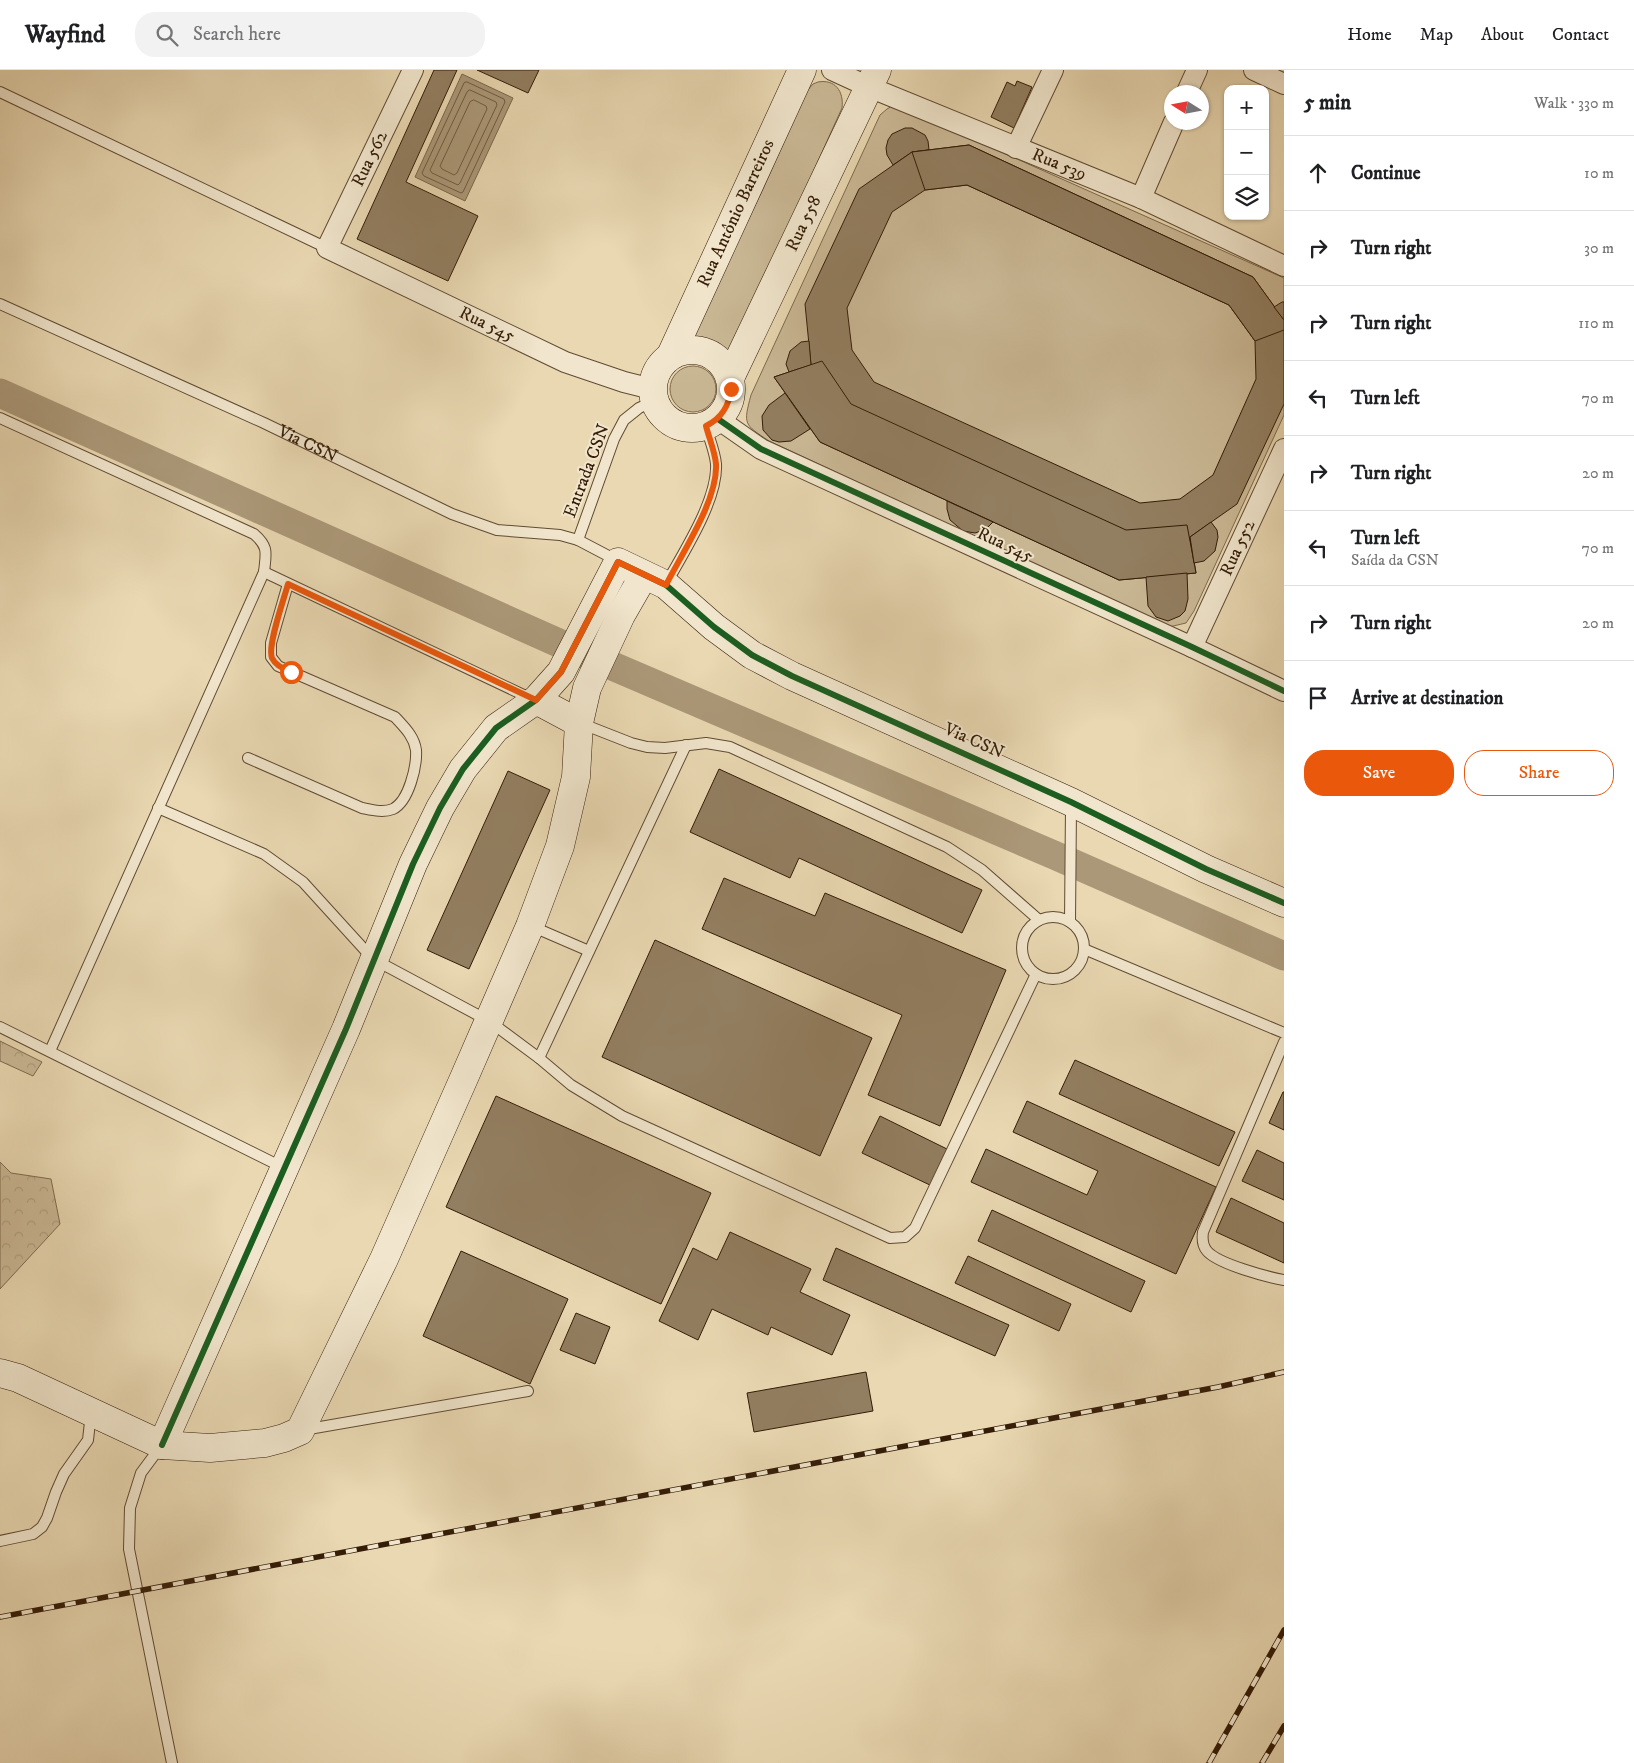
<!DOCTYPE html>
<html lang="en">
<head>
<meta charset="utf-8">
<style>
  body { margin:0; font-family:"IM FELL DW Pica",serif; background:#f2f2f2; color:#202124 }
  .controls { position:absolute; right:15px; top:15px; display:grid; overflow:hidden; border-radius:10px; box-shadow:0 1px 4px #0004 }
  .controls button { width:45px; height:45px; display:grid; place-items:center; padding:0; border:0; border-bottom:1px solid #e0e0e0; background:#fff; color:#202124; font:25px sans-serif }
  .compass { position:absolute; left:1164px; top:15px; width:45px; height:45px; border-radius:50%; background:#fff; box-shadow:0 1px 4px #0004; rotate:281deg }
  .stop { position:absolute; width:15px; height:15px; margin:-11px; border:4px solid #ea580c; border-radius:50%; background:#fff }
  .stop.end { background:#ea580c; border-color:#fff; box-shadow:0 1px 5px #0008 }
  .list { margin:0; padding:0; list-style:none }
  h2 { display:flex; justify-content:space-between; align-items:center; height:65px; margin:0; padding:0 20px; font-size:21px }
  h2 small { font-size:16px; font-weight:400; color:#757577 }
  .list li { display:grid; grid-template-columns:32px 1fr auto; gap:15px; align-items:center; box-sizing:border-box; height:75px; padding:0 20px; border-top:1px solid #e0e0e0 }
  .list b { display:block; font-size:19px; white-space:nowrap }
  .list p { margin:0; font-size:16px; white-space:nowrap; color:#757577 }
  .list em { font-size:16px; font-style:normal; color:#757577 }
  .actions { display:flex; gap:10px; padding:15px 20px }
  .actions a { flex:1; padding:11px 0; border:1px solid #ea580c; border-radius:20px; text-align:center; font-size:18px; color:#ea580c }
  .actions .main { background:#ea580c; color:#fff }
  .icon { flex:none; width:28px; height:28px; fill:none; stroke:currentColor; stroke-width:2; stroke-linecap:round; stroke-linejoin:round }
  .map { position:relative; flex:none; width:1284px; height:1693px; overflow:hidden }
  header { display:flex; align-items:center; gap:30px; box-sizing:border-box; height:70px; padding:0 25px; background:#fff; border-bottom:1px solid #e0e0e0 }
  header strong { font-size:24px }
  nav { display:flex; gap:28px; margin-inline-start:auto; font-size:18px }
  .search { width:350px; height:45px; background:#f2f2f2; display:flex; align-items:center; gap:12px; box-sizing:border-box; padding:0 18px; border-radius:20px; color:#757577; font-size:19px }
  main { display:flex }
  aside { flex:1; background:#fff }
  .map>svg:first-child { display:block }
  .green { fill:#cab895; stroke:#7f6a4e }
  .forest { fill:url(#forest-crowns); stroke:#7f6a4e }
  .water { fill:#ab9878; stroke:#7b664b }
  .lines { fill:none; stroke-linecap:round; stroke-linejoin:round }
  .shore { stroke:#705a40; stroke-width:1 }
  .river { stroke:#ab9878; stroke-width:29 }
  .building { fill:#927e60; stroke:#341c07; fill-rule:evenodd }
  .lane-casing { stroke:#614b32; stroke-width:12 }
  .street-casing { stroke:#614b32; stroke-width:22 }
  .secondary-casing { stroke:#341c07; stroke-width:29 }
  .lane { stroke:#f1e6cd; stroke-width:10 }
  .street { stroke:#f1e6cd; stroke-width:20 }
  .secondary { stroke:#f1e6cd; stroke-width:28 }
  .rail-casing { stroke:#341c07; stroke-width:5.5 }
  .rail { stroke:#f1e6cd; stroke-width:4; stroke-dasharray:11; stroke-linecap:butt }
  .cycleway-casing { stroke:#f1e6cd; stroke-width:9 }
  .cycleway { stroke:#1b5e20; stroke-width:6 }
  .route { stroke:#ea580c; stroke-width:6 }
  .labels { text-anchor:middle; dominant-baseline:central; stroke-width:4; stroke-linejoin:round; paint-order:stroke }
  .street-label { font-size:18px; fill:#341c07; stroke:#f1e6cd }
</style>
</head>
<body>
<header>
<strong>Wayfind</strong>
<div class="search"><svg class="icon" aria-label="search" viewBox="0 0 24 24"><circle cx="10" cy="10" r="6"/><path d="M15 15l6 6"/></svg>Search here</div>
<nav><a>Home</a><a>Map</a><a>About</a><a>Contact</a></nav>
</header>
<main>
<div class="map">
<svg width="1284" height="1693" viewBox="0 0 1284 1693">
  <defs>
    <pattern id="forest-crowns" width="20" height="18" patternUnits="userSpaceOnUse" patternTransform="scale(1.25)"><rect width="20" height="18" fill="#cab895"/><path d="M2 6a3 3 0 1 1 6 0M12 15a3 3 0 1 1 6 0" fill="none" stroke="#ae9e7f"/></pattern>
  </defs>
  <rect width="100%" height="100%" fill="#e9d8b2"/>
  <filter id="stains"><feTurbulence type="fractalNoise" baseFrequency=".004" numOctaves="4"/><feColorMatrix values="0 0 0 0 .2 0 0 0 0 .09 0 0 0 0 .02 0 0 0 .5 -.17"/></filter>
  <radialGradient id="worn" r=".72"><stop offset=".6" stop-color="#630" stop-opacity="0"/><stop offset="1" stop-color="#630" stop-opacity=".3"/></radialGradient>
  <g class="green">
    <path d="M818,12C835,9 844,21 842,38L798,135L727,285L708,273L691,269L763,119L806,22L813,14Z"/>
    <path d="M892,36L916,44L1284,208V345L1194,541L1186,553L1169,557L769,371C744,354 743,355 751,325L880,45L887,39Z"/>
    <circle cx="693" cy="319" r="23"/>
  </g>
  <g class="forest">
    <path d="M0,971L42,992L33,1006L0,991Z"/>
    <path d="M0,1092L11,1103L51,1109L60,1154L0,1219Z"/>
  </g>
  <path class="water" d="M462,4L513,28L465,131L415,107Z"/>
  <g class="lines">
    <g class="shore">
      <path d="M467,12L504,29L505,32L463,122L461,123L424,106L422,103L464,13Z"/>
      <path d="M470,20L496,32L497,35L460,113L458,115L432,103L430,100L467,22Z"/>
      <path d="M474,30L486,36L487,39L457,103L454,105L442,99L440,96L470,32Z"/>
    </g>
    <path class="river" d="M0,323L561,574L1054,785L1284,886"/>
  </g>
  <g class="building">
    <path d="M434,0H457L406,112L478,146L448,211L357,169Z"/>
    <path d="M477,0H539L528,23Z"/>
    <path d="M1017,11L1032,17L1014,58L991,47L1007,12L1015,16Z"/>
    <path d="M905,58H912L925,65L928,71L929,80L912,82L893,95L887,85L886,78L888,70L892,64Z"/>
    <path d="M969,75L1253,207L1284,250V334L1237,434L1190,467L1196,503L1119,510L820,372L774,307L811,295L805,234L859,119L912,82ZM967,115L1229,235L1255,271L1256,309L1213,405L1180,429L1140,433L874,312L852,280L847,238L892,142L925,120Z"/>
    <path d="M969,75L1253,207L1284,250V260L1255,271L1229,235L967,115L925,120L912,82Z"/>
    <path d="M1282,232H1284V250L1274,237Z"/>
    <path d="M809,271L811,295L789,302L786,294L790,281L801,272Z"/>
    <path d="M822,291L851,334L1126,460L1187,455L1196,503L1119,510L820,372L774,307Z"/>
    <path d="M785,323L810,359L791,371L779,372L772,370L763,360L762,346L769,335Z"/>
    <path d="M947,431L993,452L986,459L981,461L975,463L963,461L950,450L947,439Z"/>
    <path d="M1211,452L1217,460L1218,467L1215,481L1204,491L1194,493L1190,467Z"/>
    <path d="M1187,503L1188,529L1185,541L1180,546L1168,551L1156,547L1148,536L1146,507Z"/>
    <path d="M719,699L982,820L962,863L799,788L790,808L690,762Z"/>
    <path d="M508,701L550,720L469,899L427,880Z"/>
    <path d="M724,808L815,846L825,823L1006,900L940,1056L868,1025L902,945L702,859Z"/>
    <path d="M655,870L872,968L820,1086L602,987Z"/>
    <path d="M1075,990L1235,1062L1219,1096L1059,1024Z"/>
    <path d="M1283,1022H1284V1060L1269,1053Z"/>
    <path d="M496,1026L711,1123L661,1234L446,1137Z"/>
    <path d="M1027,1031L1216,1117L1176,1204L971,1112L986,1079L1087,1125L1098,1101L1013,1062Z"/>
    <path d="M880,1046L949,1080L932,1116L862,1083Z"/>
    <path d="M1257,1080L1284,1093V1130L1242,1111Z"/>
    <path d="M1231,1128L1284,1153V1193L1216,1162Z"/>
    <path d="M992,1140L1145,1211L1131,1242L978,1171Z"/>
    <path d="M730,1162L811,1199L800,1222L850,1245L832,1285L771,1257L768,1265L712,1239L698,1270L659,1251L693,1178L717,1190Z"/>
    <path d="M836,1178L1009,1255L995,1286L823,1210Z"/>
    <path d="M461,1181L568,1229L530,1314L423,1266Z"/>
    <path d="M968,1186L1071,1234L1059,1261L955,1213Z"/>
    <path d="M576,1243L610,1257L595,1294L560,1280Z"/>
    <path d="M866,1302L873,1341L754,1362L747,1323Z"/>
  </g>
  <g class="lines">
    <defs>
      <g id="lane">
        <path d="M0,22L327,178"/>
        <path id="s1" d="M0,234L264,353L452,444L497,460L560,465L578,470L618,491"/>
        <path d="M0,348L254,464C269,477 266,483 264,502L50,981"/>
        <path d="M578,470L614,369L624,350L639,338L654,331"/>
        <path d="M264,502L532,629"/>
        <path d="M666,514C683,483 718,430 716,394C715,382 709,368 706,357"/>
        <path d="M580,653L631,673L647,677L665,678L706,673L730,677L947,777L982,800L1039,850"/>
        <path d="M248,688L362,738C372,740 383,743 393,739C409,731 417,696 416,680C414,666 404,657 395,647L278,596L271,587V573L288,514"/>
        <path d="M158,738L264,784L303,812L373,889L489,951L539,988L571,1015L622,1046L890,1168L905,1167L915,1158L1036,904"/>
        <circle cx="1053" cy="878" r="31"/>
        <path d="M1070,852L1071,736"/>
        <path d="M531,856L589,881"/>
        <path d="M1084,879L1284,963"/>
        <path d="M0,957L284,1098"/>
        <path d="M1284,972L1203,1162C1202,1169 1202,1175 1207,1181C1218,1194 1267,1207 1284,1210"/>
        <path d="M539,988L686,675"/>
        <path d="M303,1360L528,1321"/>
        <path d="M161,1376L141,1403L130,1438L129,1479L172,1693"/>
        <path d="M0,1471L33,1464L42,1457L47,1448L56,1422L64,1404L88,1370L91,1343"/>
      </g>
      <g id="street">
        <path id="s2" d="M413,0L327,178L565,292L624,312L652,319"/>
        <path id="s3" d="M832,0L869,17L1141,128L1284,196"/>
        <path d="M1254,0L1284,14"/>
        <path d="M1187,22L1197,0"/>
        <path d="M1016,78L1053,0"/>
        <path d="M1141,128L1174,52"/>
        <path d="M718,349L761,379L1192,577L1284,621"/>
        <path id="s4" d="M1192,577L1284,379"/>
      </g>
      <g id="secondary">
        <circle cx="692" cy="319" r="39"/>
        <path id="s5" d="M671,285L802,0"/>
        <path id="s6" d="M730,308L877,0"/>
        <path d="M536,630L579,653"/>
        <path d="M0,1303L18,1308L162,1375L210,1378L265,1373L284,1368L300,1361L384,1189L464,1008L530,856L560,776L576,707L579,653L587,618L621,545L644,505"/>
        <path d="M162,1375L346,959L413,794L440,738L463,699L496,658L536,630L561,602L618,492L666,515L714,557L752,585L792,606L1071,732L1206,799L1284,833"/>
      </g>
    </defs>
    <use href="#lane" class="lane-casing"/>
    <use href="#street" class="street-casing"/>
    <use href="#secondary" class="secondary-casing"/>
    <use href="#lane" class="lane"/>
    <use href="#street" class="street"/>
    <use href="#secondary" class="secondary"/>
    <defs>
      <g id="rail">
        <path d="M0,1547L1218,1317L1284,1302"/>
        <path d="M1209,1693L1284,1560"/>
        <path d="M1262,1693L1284,1656"/>
      </g>
    </defs>
    <use href="#rail" class="rail-casing"/>
    <use href="#rail" class="rail"/>
    <defs>
      <g id="cycleway">
        <path d="M718,349L761,379L1192,577L1284,621"/>
        <path d="M162,1375L346,959L413,794L440,738L463,699L496,658L536,630L561,602L618,492L666,515L714,557L752,585L792,606L1071,732L1206,799L1284,833"/>
      </g>
    </defs>
    <use href="#cycleway" class="cycleway-casing"/>
    <use href="#cycleway" class="cycleway"/>
  </g>
  <g class="lines">
    <path class="route" d="M291,602C283,598 276,596 272,588C267,576 284,529 288,514L536,630L561,602L618,492L666,515C682,483 718,430 716,394C715,382 709,368 706,356C722,348 729,336 731,319"/>
  </g>
  <g class="labels">
    <g class="street-label">
      <text transform="translate(370 89) rotate(-64)">Rua 562</text>
      <text stroke="none"><textPath href="#s3" startOffset="246">Rua 539</textPath></text>
      <text stroke="none"><textPath href="#s5" startOffset="156">Rua Antônio Barreiros</textPath></text>
      <text stroke="none"><textPath href="#s6" startOffset="171">Rua 558</textPath></text>
      <text stroke="none"><textPath href="#s2" startOffset="375">Rua 545</textPath></text>
      <text stroke="none"><textPath href="#s1" startOffset="338">Via CSN</textPath></text>
      <text transform="translate(587 401) rotate(-69)">Entrada CSN</text>
      <text transform="translate(1005 475) rotate(25)">Rua 545</text>
      <text stroke="none"><textPath href="#s4" startOffset="109">Rua 552</textPath></text>
      <text transform="translate(974 671) rotate(24)">Via CSN</text>
    </g>
  </g>
  <rect width="100%" height="100%" filter="url(#stains)"/>
  <rect width="100%" height="100%" fill="url(#worn)"/>
</svg>
<div class="controls">
<button>+</button>
<button>−</button>
<button><svg class="icon" aria-label="layers" viewBox="0 0 24 24"><path d="M12 4l9 5-9 5-9-5zM3 14l9 5 9-5"/></svg></button>
</div>
<svg class="compass" viewBox="-18 -18 36 36"><path d="M0-13l5 13h-10z" fill="#e53935"/><path d="M0 13l5-13h-10z" fill="#757577"/></svg>
<div class="stop" style="left:291px;top:602px"></div>
<div class="stop end" style="left:731px;top:319px"></div>
</div>
<aside>
<h2>5 min<small>Walk · 330 m</small></h2>
<ul class="list">
<li><svg class="icon" aria-label="ahead" viewBox="0 0 24 24"><path d="M12 20V5M6 11l6-6 6 6"/></svg><div><b>Continue</b></div><em>10 m</em></li>
<li><svg class="icon" aria-label="right" viewBox="0 0 24 24"><path d="M7 20v-9h11M14 6l5 5-5 5"/></svg><div><b>Turn right</b></div><em>30 m</em></li>
<li><svg class="icon" aria-label="right" viewBox="0 0 24 24"><path d="M7 20v-9h11M14 6l5 5-5 5"/></svg><div><b>Turn right</b></div><em>110 m</em></li>
<li><svg class="icon" aria-label="left" viewBox="0 0 24 24"><path d="M17 20v-9H6M10 6l-5 5 5 5"/></svg><div><b>Turn left</b></div><em>70 m</em></li>
<li><svg class="icon" aria-label="right" viewBox="0 0 24 24"><path d="M7 20v-9h11M14 6l5 5-5 5"/></svg><div><b>Turn right</b></div><em>20 m</em></li>
<li><svg class="icon" aria-label="left" viewBox="0 0 24 24"><path d="M17 20v-9H6M10 6l-5 5 5 5"/></svg><div><b>Turn left</b><p>Saída da CSN</p></div><em>70 m</em></li>
<li><svg class="icon" aria-label="right" viewBox="0 0 24 24"><path d="M7 20v-9h11M14 6l5 5-5 5"/></svg><div><b>Turn right</b></div><em>20 m</em></li>
<li><svg class="icon" aria-label="arrive" viewBox="0 0 24 24"><path d="M6 21V4h12l-3 4 3 4H6"/></svg><div><b>Arrive at destination</b></div></li>
</ul>
<div class="actions"><a class="main">Save</a><a>Share</a></div>
</aside>
</main>
</body>
</html>
